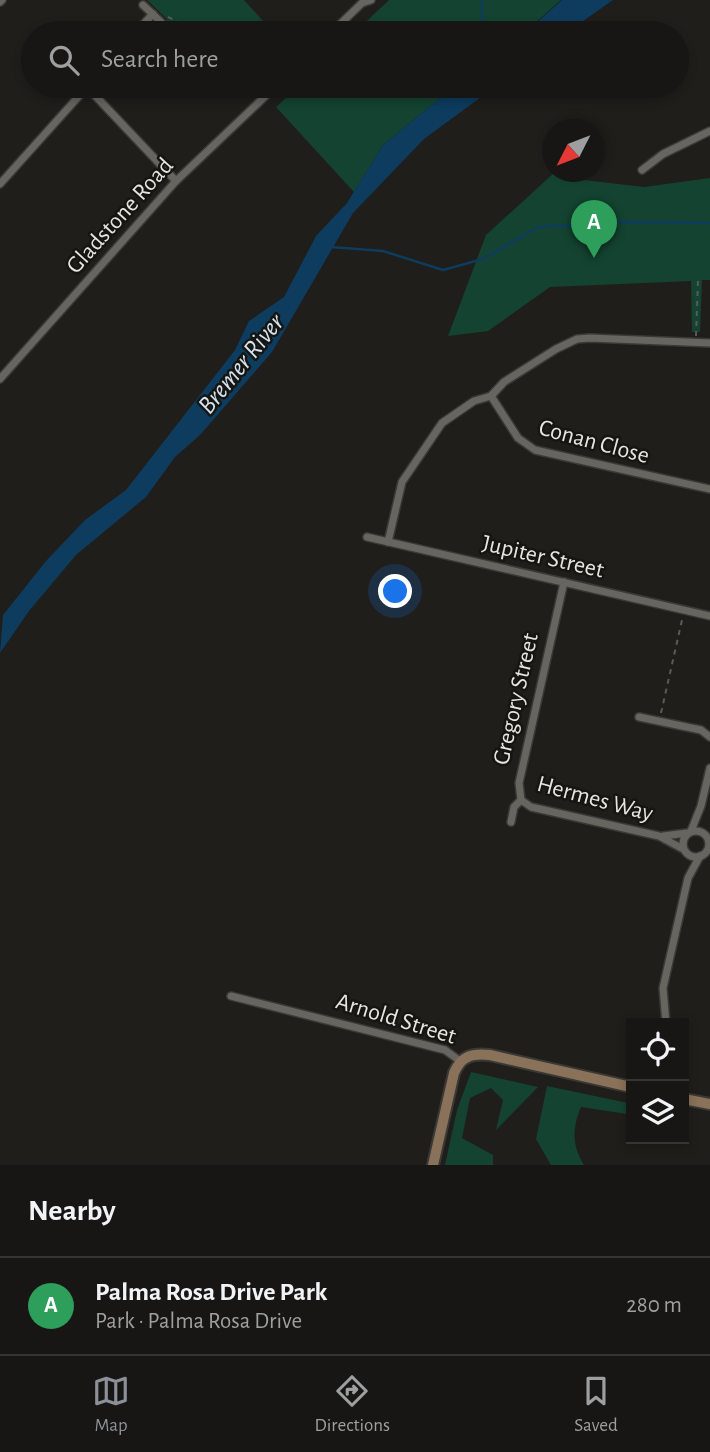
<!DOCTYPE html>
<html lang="en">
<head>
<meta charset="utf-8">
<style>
  body { margin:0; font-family:"Alegreya Sans",sans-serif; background:#242322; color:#f1f3f6 }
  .controls { position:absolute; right:21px; bottom:21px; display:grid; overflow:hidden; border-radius:0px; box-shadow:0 4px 10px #0003 }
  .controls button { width:63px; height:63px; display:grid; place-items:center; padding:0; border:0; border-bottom:2px solid #363534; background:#171614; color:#f1f3f6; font:35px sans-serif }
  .compass { position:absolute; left:542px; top:119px; width:63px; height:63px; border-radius:50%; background:#171614; box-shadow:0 4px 10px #0003; rotate:228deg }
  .you { position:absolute; left:396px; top:592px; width:24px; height:24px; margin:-18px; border:5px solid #fff; border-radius:50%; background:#1a73e8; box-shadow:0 0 0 10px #1a73e833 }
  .badge { display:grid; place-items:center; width:46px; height:46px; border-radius:50%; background:#8c9099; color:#fff; font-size:23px; font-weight:700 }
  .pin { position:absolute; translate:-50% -58px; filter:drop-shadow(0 2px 4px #0008) }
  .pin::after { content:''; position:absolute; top:37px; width:24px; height:21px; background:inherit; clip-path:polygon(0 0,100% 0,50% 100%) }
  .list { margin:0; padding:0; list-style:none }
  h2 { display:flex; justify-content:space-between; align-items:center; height:91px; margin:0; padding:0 28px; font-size:30px }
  h2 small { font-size:23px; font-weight:400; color:#9e9fa0 }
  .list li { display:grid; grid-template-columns:46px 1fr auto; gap:21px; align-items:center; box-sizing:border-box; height:98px; padding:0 28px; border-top:2px solid #363534 }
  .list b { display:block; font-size:26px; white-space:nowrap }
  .list p { margin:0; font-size:23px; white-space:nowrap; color:#9e9fa0 }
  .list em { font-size:23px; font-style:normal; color:#9e9fa0 }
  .icon { flex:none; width:38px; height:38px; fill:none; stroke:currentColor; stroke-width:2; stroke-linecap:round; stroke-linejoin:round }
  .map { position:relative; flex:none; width:710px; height:1165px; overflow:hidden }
  .search { position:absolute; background:#171614; box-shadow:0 4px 10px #0003; left:21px; right:21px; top:21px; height:77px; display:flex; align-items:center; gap:18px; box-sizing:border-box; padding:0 24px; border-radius:38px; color:#9e9fa0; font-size:26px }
  .sheet { height:189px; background:#171614 }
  nav { display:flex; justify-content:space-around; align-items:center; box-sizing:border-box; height:98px; border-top:2px solid #363534; background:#171614; font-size:19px; color:#9e9fa0 }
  nav a { display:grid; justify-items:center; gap:4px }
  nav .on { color:#8c9099 }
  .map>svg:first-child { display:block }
  .green { fill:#144331 }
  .water { fill:#0d3c5e }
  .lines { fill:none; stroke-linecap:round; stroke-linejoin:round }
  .stream { stroke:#0d3c5e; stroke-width:2.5 }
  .minor-casing { stroke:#3a3936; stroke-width:10 }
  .secondary-casing { stroke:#3a3936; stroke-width:14 }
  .path { stroke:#5b5a57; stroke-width:2; stroke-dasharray:5 5; stroke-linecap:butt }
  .minor { stroke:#676560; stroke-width:7 }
  .secondary { stroke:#897259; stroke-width:10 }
  .labels { text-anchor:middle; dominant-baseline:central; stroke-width:5; stroke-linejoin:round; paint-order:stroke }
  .street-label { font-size:24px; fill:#e6e5e2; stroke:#161511 }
  .water-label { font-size:26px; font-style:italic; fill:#d4e3f1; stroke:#161511 }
</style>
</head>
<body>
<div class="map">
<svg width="710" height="1165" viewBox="0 0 710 1165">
  <rect width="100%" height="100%" fill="#1f1e1a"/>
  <g class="green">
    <path d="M147,0H244L274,33H159L156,30L167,19Z"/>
    <path d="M389,0H561L524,33H354Z"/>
    <path d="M299,86H455L383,145L354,192L276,107Z"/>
    <path d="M555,172H568L575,179L644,187L710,178V280H702L700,332H692L691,281L550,287L488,331L448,336L486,235Z"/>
    <path d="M471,1072L538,1087L496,1130L503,1100L491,1088L470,1098L462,1138L493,1155V1165H445L457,1110Z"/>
    <path d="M547,1086L628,1103L627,1114L581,1107C572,1129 572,1145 584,1165H551L536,1139Z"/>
  </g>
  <g class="water">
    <path d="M562,0H613L566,33H525Z"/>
    <path d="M455,86H496L424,139L353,213L272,352L201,434L175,457L146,497L76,555L29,611L0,653L3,615L46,561L85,520L126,490L235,350L249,321L284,297L316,236L347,203L383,145Z"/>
  </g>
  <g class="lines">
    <g class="stream">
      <path d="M482,0V33"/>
      <path d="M331,247L383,251L443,270L483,259L538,227L620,222L710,223"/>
    </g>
    <defs>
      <g id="minor">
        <path d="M0,2L2,0"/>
        <path d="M143,5L161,22"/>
        <path d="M135,33L153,14"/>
        <path d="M331,33L362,3L371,0"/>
        <path d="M87,87L176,181"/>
        <path d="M642,170L663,154L710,131"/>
        <path d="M0,184L88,86"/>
        <path d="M0,379L176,181L276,86"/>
        <path d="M491,396L518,438L535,450L710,489"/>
        <path d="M367,537L710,616"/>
        <path d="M388,542L402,482L442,423L474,401L491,396L504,382L556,349L577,339L590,338L710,343"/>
        <path d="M639,717L701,730L710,737"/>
        <path d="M521,800L519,783L564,582"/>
        <path d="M521,800L531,807L659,836L683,849"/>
        <path d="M511,822L514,807L521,800"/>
        <circle cx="696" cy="844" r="13"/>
        <path d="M691,831L701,806L710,768"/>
        <path d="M663,836L687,833"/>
        <path d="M231,996L445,1050L460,1061"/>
        <path d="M666,1023L663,988L688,878L700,856"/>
      </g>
      <g id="secondary">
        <path d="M684,1099L710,1104"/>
        <path d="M433,1165L454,1073C461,1056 472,1053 490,1055L631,1087"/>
      </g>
    </defs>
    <use href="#minor" class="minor-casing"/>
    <use href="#secondary" class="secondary-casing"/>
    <g class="path">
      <path d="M168,17L187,26L220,33"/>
      <path d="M225,33H232"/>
      <path d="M696,336L698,281"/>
      <path d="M661,713L682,620"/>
    </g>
    <use href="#minor" class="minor"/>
    <use href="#secondary" class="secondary"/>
  </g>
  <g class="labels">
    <g class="street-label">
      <text transform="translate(120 216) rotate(-48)">Gladstone Road</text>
      <text transform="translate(594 442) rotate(15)">Conan Close</text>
      <text transform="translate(543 557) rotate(13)">Jupiter Street</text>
      <text transform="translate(516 699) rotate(-77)">Gregory Street</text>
      <text transform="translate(595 799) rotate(15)">Hermes Way</text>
      <text transform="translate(396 1019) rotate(17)">Arnold Street</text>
    </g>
    <g class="water-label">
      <text transform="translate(241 364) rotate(-51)">Bremer River</text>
    </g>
  </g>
</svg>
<div class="controls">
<button><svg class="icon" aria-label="locate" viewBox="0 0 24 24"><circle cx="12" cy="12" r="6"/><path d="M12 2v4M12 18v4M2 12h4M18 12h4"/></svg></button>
<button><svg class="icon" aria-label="layers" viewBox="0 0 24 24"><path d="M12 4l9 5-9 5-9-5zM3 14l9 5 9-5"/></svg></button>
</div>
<svg class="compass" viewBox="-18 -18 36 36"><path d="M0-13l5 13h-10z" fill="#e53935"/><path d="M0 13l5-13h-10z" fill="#9e9fa0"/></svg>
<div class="you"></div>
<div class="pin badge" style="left:594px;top:258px;background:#2e9e5b">A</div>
<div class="search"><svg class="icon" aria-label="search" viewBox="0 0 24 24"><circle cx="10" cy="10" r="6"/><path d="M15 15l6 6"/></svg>Search here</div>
</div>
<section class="sheet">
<h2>Nearby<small></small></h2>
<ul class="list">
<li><span class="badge" style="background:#2e9e5b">A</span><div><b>Palma Rosa Drive Park</b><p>Park · Palma Rosa Drive</p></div><em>280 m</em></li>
</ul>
</section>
<nav>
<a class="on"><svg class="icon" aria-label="map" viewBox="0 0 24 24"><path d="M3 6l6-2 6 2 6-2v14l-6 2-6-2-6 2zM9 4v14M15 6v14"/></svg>Map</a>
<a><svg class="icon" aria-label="directions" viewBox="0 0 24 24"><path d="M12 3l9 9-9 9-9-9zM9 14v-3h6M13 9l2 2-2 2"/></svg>Directions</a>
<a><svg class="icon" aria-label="saved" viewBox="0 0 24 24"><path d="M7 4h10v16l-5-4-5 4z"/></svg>Saved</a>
</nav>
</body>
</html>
